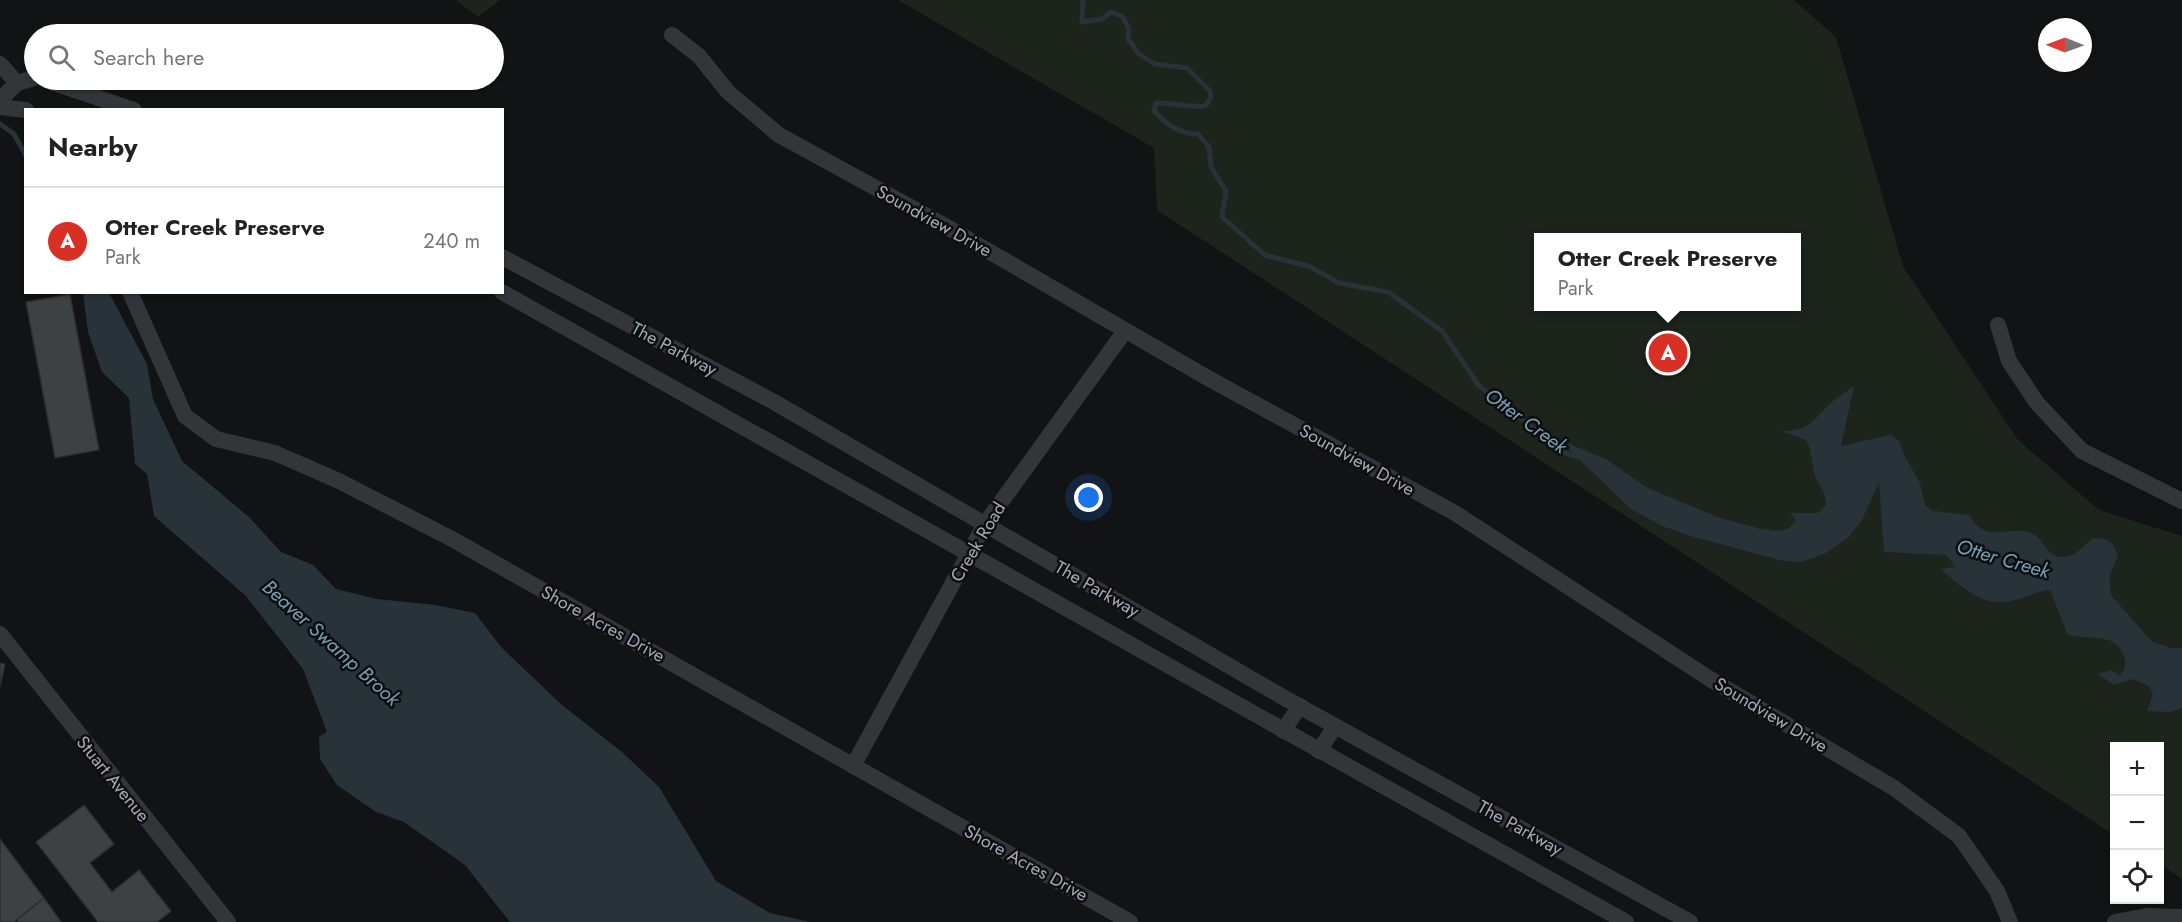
<!DOCTYPE html>
<html lang="en">
<head>
<meta charset="utf-8">
<style>
  body { margin:0; font-family:Jost,sans-serif; background:#f2f2f2; color:#222 }
  .controls { position:absolute; right:18px; bottom:18px; display:grid; overflow:hidden; border-radius:0px; box-shadow:0 2px 4px #0004 }
  .controls button { width:54px; height:54px; display:grid; place-items:center; padding:0; border:0; border-bottom:2px solid #e0e0e0; background:#fff; color:#222; font:30px sans-serif }
  .compass { position:absolute; left:2038px; top:18px; width:54px; height:54px; border-radius:50%; background:#fff; box-shadow:0 2px 4px #0004; rotate:271deg }
  .you { position:absolute; left:1089px; top:498px; width:21px; height:21px; margin:-15px; border:4px solid #fff; border-radius:50%; background:#1a73e8; box-shadow:0 0 0 9px #1a73e833 }
  .badge { display:grid; place-items:center; width:39px; height:39px; border-radius:50%; background:#d93025; color:#fff; font-size:20px; font-weight:700 }
  .pin { position:absolute; translate:-50% -50%; border:3px solid #fff; box-shadow:0 2px 6px #0006 }
  .popup { position:absolute; left:1534px; top:233px; width:267px; height:78px; box-sizing:border-box; display:grid; place-content:center; border-radius:0px; background:#fff; filter:drop-shadow(0 2px 4px #0005); font-size:20px; white-space:nowrap; color:#767676 }
  .popup b { font-size:22px; color:#222 }
  .popup::after { content:''; position:absolute; left:50%; top:100%; margin-left:-12px; border:12px solid transparent; border-top-color:#fff }
  .list { margin:0; padding:0; list-style:none }
  h2 { display:flex; justify-content:space-between; align-items:center; height:78px; margin:0; padding:0 24px; font-size:26px }
  h2 small { font-size:20px; font-weight:400; color:#767676 }
  .list li { display:grid; grid-template-columns:39px 1fr auto; gap:18px; align-items:center; box-sizing:border-box; height:108px; padding:0 24px; border-top:2px solid #e0e0e0 }
  .list b { display:block; font-size:22px; white-space:nowrap }
  .list p { margin:0; font-size:20px; white-space:nowrap; color:#767676 }
  .list em { font-size:20px; font-style:normal; color:#767676 }
  .icon { flex:none; width:33px; height:33px; fill:none; stroke:currentColor; stroke-width:2; stroke-linecap:round; stroke-linejoin:round }
  .map { position:relative; flex:none; width:2182px; height:922px; overflow:hidden }
  .search { position:absolute; background:#fff; box-shadow:0 2px 4px #0004; left:24px; top:24px; width:480px; height:66px; display:flex; align-items:center; gap:15px; box-sizing:border-box; padding:0 21px; border-radius:33px; color:#767676; font-size:22px }
  .panel { position:absolute; background:#fff; box-shadow:0 2px 4px #0004; left:24px; top:108px; width:480px; height:186px; border-radius:0px }
  .map>svg:first-child { display:block }
  .green { fill:#1c241c; fill-rule:evenodd }
  .water { fill:#283339 }
  .lines { fill:none; stroke-linecap:round; stroke-linejoin:round }
  .stream { stroke:#283339; stroke-width:5 }
  .building { fill:#3e4144; stroke:#2c2d30; stroke-width:1.5 }
  .minor { stroke:#333539; stroke-width:16 }
  .labels { text-anchor:middle; dominant-baseline:central; stroke-width:5; stroke-linejoin:round; paint-order:stroke }
  .street-label { font-size:18px; fill:#a3abb6; stroke:#0d0e0f }
  .water-label { font-size:20px; font-style:italic; fill:#779fb4; stroke:#0d0e0f }
</style>
</head>
<body>
<div class="map">
<svg width="2182" height="922" viewBox="0 0 2182 922">
  <rect width="100%" height="100%" fill="#121314"/>
  <g class="green">
    <path d="M456,0H500L478,17Z"/>
    <path d="M898,0H1794L1836,37L1903,266L2018,440L2099,510L2182,536V879L2160,864V746H2114V835L1157,210L1154,148ZM1539,238H1797V306H1539Z"/>
  </g>
  <g class="water">
    <path d="M83,293H109L147,364L153,399L182,461L249,517L281,552L313,565L336,589L377,599L435,605L475,613L502,648L562,705L622,752L659,787L716,881L770,913L810,922H510L465,865L404,822L376,812L337,785L320,759L319,737L327,732L303,669L246,596L154,516L147,474L135,464L129,398L102,372L88,332Z"/>
    <path d="M1854,386L1841,446L1891,435L1900,442L1902,451L1920,483L1925,505L1932,511L1969,515C1987,546 2008,524 2031,533C2045,538 2045,557 2063,557C2076,557 2084,545 2093,538C2109,538 2113,541 2118,556L2109,576L2111,595L2151,641L2170,648H2182V708L2170,712L2147,711L2153,694L2149,686L2133,679L2114,685L2098,674L2111,670L2120,676C2125,669 2127,662 2123,654C2115,632 2086,640 2068,635L2050,590C2037,591 2028,597 2015,600C1984,609 1963,588 1941,569L1956,567L1946,555L1884,552L1879,482L1862,520L1848,538L1826,553L1802,562L1784,561L1694,537L1662,526L1631,509L1558,439L1606,459L1646,487L1717,517L1761,529L1779,531L1789,528L1796,521L1790,513H1818L1826,505C1826,492 1821,489 1816,478C1810,465 1814,454 1806,440L1781,431C1810,431 1811,422 1830,404C1837,397 1846,392 1854,386Z"/>
  </g>
  <g class="lines">
    <g class="stream">
      <path d="M1083,0L1082,22L1102,19L1111,12L1123,17L1129,29L1128,39L1139,54L1155,64L1187,68L1210,91L1211,98L1205,106C1189,108 1173,102 1156,103L1154,111C1167,125 1180,134 1198,134L1209,147L1211,167L1226,191L1222,217L1265,255L1311,267L1339,283L1388,292L1442,331L1479,386L1566,453L1578,457"/>
      <path d="M0,124L14,134L26,156"/>
    </g>
  </g>
  <g class="building">
    <path d="M70,294L99,450L55,458L26,302Z"/>
    <path d="M0,663L5,664L0,686Z"/>
    <path d="M84,805L114,844L90,863L112,892L139,870L171,911L157,922H98L36,842Z"/>
    <path d="M0,839L44,898L14,922H0Z"/>
    <path d="M44,898L61,922H19L17,920Z"/>
  </g>
  <g class="lines">
    <g class="minor">
      <path d="M672,35L699,56L728,92L779,135L947,227L1206,377L1455,513L1710,679L1894,788L1959,836L1997,891L2010,922"/>
      <path d="M0,64L17,83"/>
      <path d="M45,80L134,110"/>
      <path d="M0,100L17,83L34,78"/>
      <path d="M0,107L26,110"/>
      <path d="M502,257L774,402L1288,700L1690,922"/>
      <path d="M130,292L185,416L216,439L275,453L339,481L452,539L1130,922"/>
      <path d="M502,292L1626,922"/>
      <path d="M1998,325L2009,361L2037,403L2082,451L2182,501"/>
      <path d="M0,634L228,922"/>
      <path d="M1283,731L1300,706"/>
      <path d="M1319,751L1335,726"/>
      <path d="M853,766L985,524L1125,331"/>
      <path d="M2115,922L2147,916L2182,917"/>
    </g>
  </g>
  <g class="labels">
    <g class="street-label">
      <text transform="translate(934 221) rotate(29)">Soundview Drive</text>
      <text transform="translate(674 349) rotate(28)">The Parkway</text>
      <text transform="translate(1357 460) rotate(29)">Soundview Drive</text>
      <text transform="translate(978 542) rotate(-59)">Creek Road</text>
      <text transform="translate(1097 589) rotate(30)">The Parkway</text>
      <text transform="translate(603 624) rotate(29)">Shore Acres Drive</text>
      <text transform="translate(1771 715) rotate(31)">Soundview Drive</text>
      <text transform="translate(113 779) rotate(51)">Stuart Avenue</text>
      <text transform="translate(1520 828) rotate(29)">The Parkway</text>
      <text transform="translate(1026 863) rotate(29)">Shore Acres Drive</text>
    </g>
    <g class="water-label">
      <text transform="translate(1526 421) rotate(36)">Otter Creek</text>
      <text transform="translate(2003 559) rotate(16)">Otter Creek</text>
      <text transform="translate(331 643) rotate(42)">Beaver Swamp Brook</text>
    </g>
  </g>
</svg>
<div class="controls">
<button>+</button>
<button>−</button>
<button><svg class="icon" aria-label="locate" viewBox="0 0 24 24"><circle cx="12" cy="12" r="6"/><path d="M12 2v4M12 18v4M2 12h4M18 12h4"/></svg></button>
</div>
<svg class="compass" viewBox="-18 -18 36 36"><path d="M0-13l5 13h-10z" fill="#e53935"/><path d="M0 13l5-13h-10z" fill="#767676"/></svg>
<div class="you"></div>
<div class="pin badge" style="left:1668px;top:353px">A</div>
<div class="popup"><b>Otter Creek Preserve</b>Park</div>
<div class="search"><svg class="icon" aria-label="search" viewBox="0 0 24 24"><circle cx="10" cy="10" r="6"/><path d="M15 15l6 6"/></svg>Search here</div>
<section class="panel">
<h2>Nearby<small></small></h2>
<ul class="list">
<li><span class="badge">A</span><div><b>Otter Creek Preserve</b><p>Park</p></div><em>240 m</em></li>
</ul>
</section>
</div>
</body>
</html>
